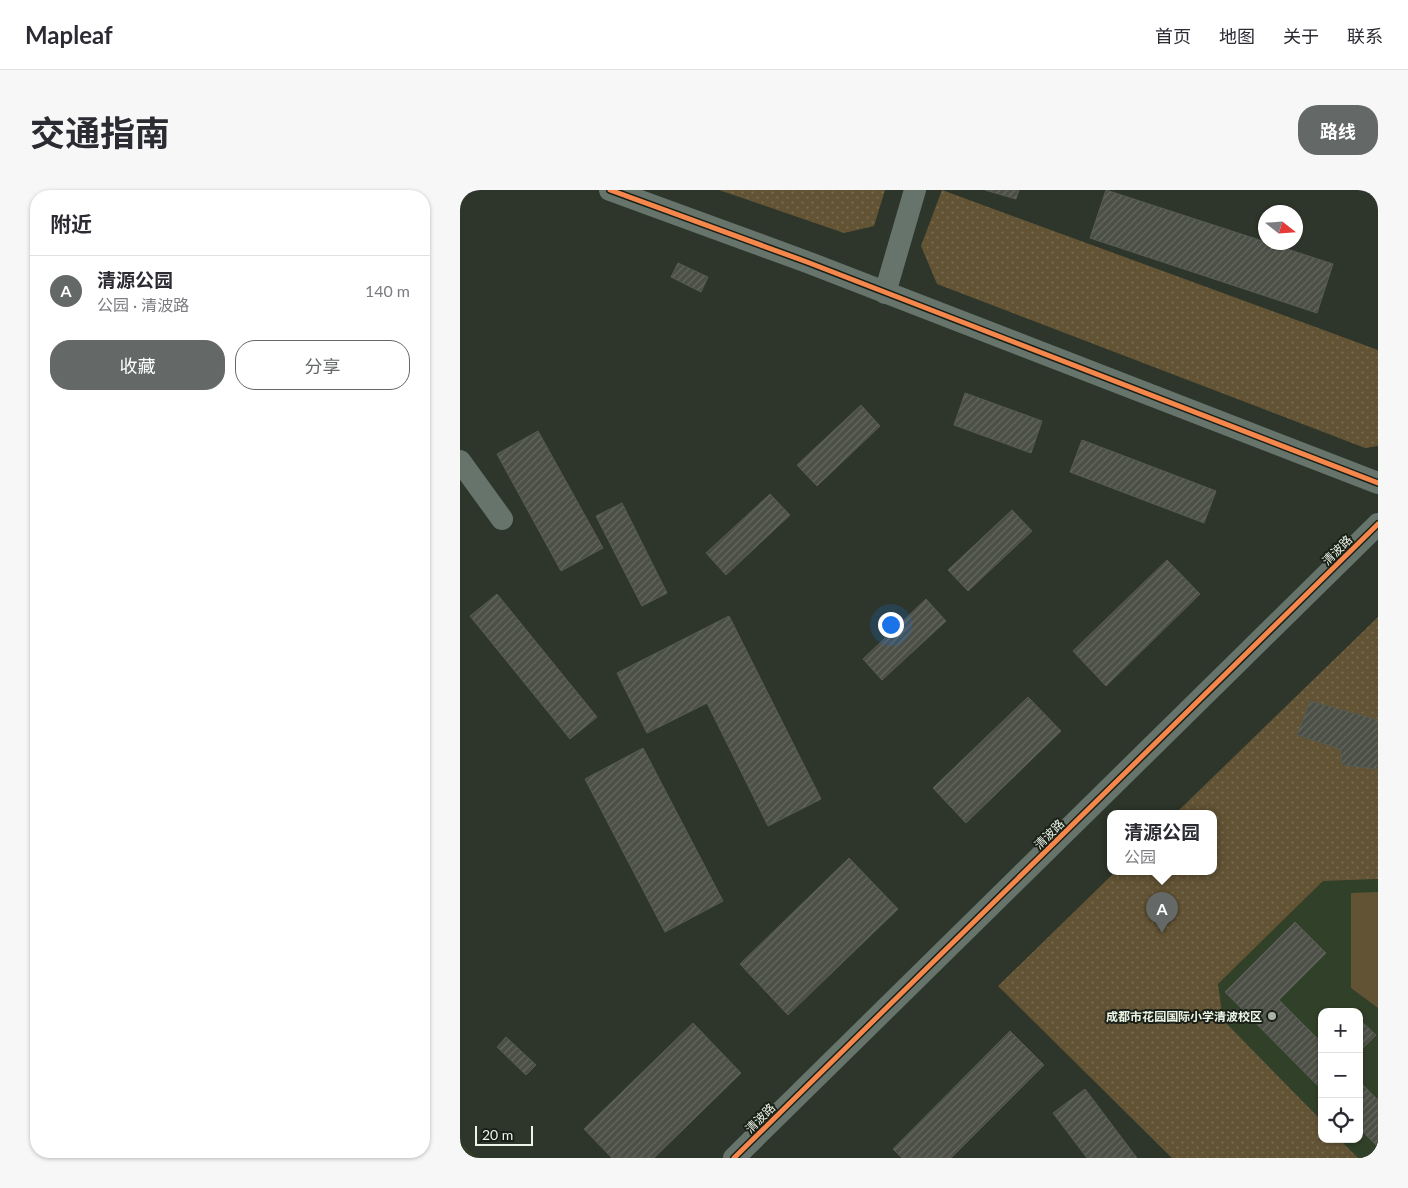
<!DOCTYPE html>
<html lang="zh">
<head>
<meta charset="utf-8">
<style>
  body { margin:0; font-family:Lato,"Noto Sans SC",sans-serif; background:#f7f7f7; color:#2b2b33 }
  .controls { position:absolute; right:15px; bottom:15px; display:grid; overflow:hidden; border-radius:10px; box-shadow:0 1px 4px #0004 }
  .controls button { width:45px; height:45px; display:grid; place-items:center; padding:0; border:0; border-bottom:1px solid #e1e1e2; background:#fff; color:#2b2b33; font:25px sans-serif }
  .compass { position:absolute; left:798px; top:15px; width:45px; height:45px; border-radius:50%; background:#fff; box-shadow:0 1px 4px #0004; rotate:107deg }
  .scale { position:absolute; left:15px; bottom:12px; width:58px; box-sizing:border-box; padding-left:5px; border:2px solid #ebf4e6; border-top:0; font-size:14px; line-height:18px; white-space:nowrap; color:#ebf4e6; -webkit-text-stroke:4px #1a2017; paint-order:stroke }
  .you { position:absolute; left:430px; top:434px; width:18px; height:18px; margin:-12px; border:4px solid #fff; border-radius:50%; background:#1a73e8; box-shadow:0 0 0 8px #1a73e833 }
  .badge { display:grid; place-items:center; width:32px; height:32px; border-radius:50%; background:#646866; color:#fff; font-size:16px; font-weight:700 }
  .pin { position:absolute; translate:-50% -41px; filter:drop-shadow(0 1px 2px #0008) }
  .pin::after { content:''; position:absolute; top:26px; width:18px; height:15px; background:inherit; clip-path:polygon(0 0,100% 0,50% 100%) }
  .popup { position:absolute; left:647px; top:620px; width:110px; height:65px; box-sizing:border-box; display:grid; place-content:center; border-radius:10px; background:#fff; filter:drop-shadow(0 1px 4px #0005); font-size:16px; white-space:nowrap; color:#7c7c81 }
  .popup b { font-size:19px; color:#2b2b33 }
  .popup::after { content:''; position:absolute; left:50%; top:100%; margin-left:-10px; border:10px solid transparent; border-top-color:#fff }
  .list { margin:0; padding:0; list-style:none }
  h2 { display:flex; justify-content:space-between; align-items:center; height:65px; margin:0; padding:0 20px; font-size:21px }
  h2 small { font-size:16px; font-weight:400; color:#7c7c81 }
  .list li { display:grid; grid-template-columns:32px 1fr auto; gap:15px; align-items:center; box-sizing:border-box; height:70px; padding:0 20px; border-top:1px solid #e1e1e2 }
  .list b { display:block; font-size:19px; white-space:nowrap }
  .list p { margin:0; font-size:16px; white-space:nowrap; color:#7c7c81 }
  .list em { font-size:16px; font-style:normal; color:#7c7c81 }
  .actions { display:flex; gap:10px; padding:15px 20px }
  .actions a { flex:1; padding:11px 0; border:1px solid #646866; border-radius:20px; text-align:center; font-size:18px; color:#646866 }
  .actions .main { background:#646866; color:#fff }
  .icon { flex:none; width:28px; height:28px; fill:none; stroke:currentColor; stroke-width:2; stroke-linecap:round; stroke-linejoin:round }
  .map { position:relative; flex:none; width:918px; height:968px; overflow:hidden; border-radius:20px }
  header { display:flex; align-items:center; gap:30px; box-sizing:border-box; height:70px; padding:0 25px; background:#fff; border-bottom:1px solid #e1e1e2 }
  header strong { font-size:24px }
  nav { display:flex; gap:28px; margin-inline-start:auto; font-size:18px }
  .intro { display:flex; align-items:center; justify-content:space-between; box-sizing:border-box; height:120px; padding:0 30px }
  h1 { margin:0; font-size:35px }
  .button { padding:12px 22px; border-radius:20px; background:#646866; color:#fff; font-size:18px; font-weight:700 }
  main { display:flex; gap:30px; padding:0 30px }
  aside { flex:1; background:#fff; border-radius:20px; box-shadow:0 1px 4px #0004 }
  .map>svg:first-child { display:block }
  .built { fill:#314028 }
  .green { fill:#625334 }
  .park { fill:url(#park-dots) }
  .building { fill:url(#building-hatch); stroke:#575b51 }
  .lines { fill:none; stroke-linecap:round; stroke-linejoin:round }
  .street { stroke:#66746c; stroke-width:22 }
  .cycleway-casing { stroke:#1a2017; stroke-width:8 }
  .cycleway { stroke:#f5874c; stroke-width:5 }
  .poi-dot { fill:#a9b2a5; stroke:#1a2017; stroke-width:2 }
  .labels { text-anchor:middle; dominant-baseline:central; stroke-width:4; stroke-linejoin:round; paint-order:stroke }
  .street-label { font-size:12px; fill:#ebf4e6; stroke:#1a2017 }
  .poi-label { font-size:12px; font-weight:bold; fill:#ebf4e6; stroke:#1a2017; text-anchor:end }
</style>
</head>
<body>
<header>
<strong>Mapleaf</strong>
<nav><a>首页</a><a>地图</a><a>关于</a><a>联系</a></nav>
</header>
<div class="intro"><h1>交通指南</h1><a class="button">路线</a></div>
<main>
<aside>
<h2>附近<small></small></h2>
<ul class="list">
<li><span class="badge">A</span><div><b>清源公园</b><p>公园 · 清波路</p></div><em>140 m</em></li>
</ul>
<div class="actions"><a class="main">收藏</a><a>分享</a></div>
</aside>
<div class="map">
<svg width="918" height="968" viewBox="0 0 918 968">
  <defs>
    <pattern id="park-dots" width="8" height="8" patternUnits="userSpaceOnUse" patternTransform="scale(1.25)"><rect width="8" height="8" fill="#625334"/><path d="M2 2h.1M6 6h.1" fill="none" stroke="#796c51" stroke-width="1.8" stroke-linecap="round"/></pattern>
    <pattern id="building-hatch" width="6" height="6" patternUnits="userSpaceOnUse" patternTransform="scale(1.25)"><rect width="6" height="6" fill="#4c4f45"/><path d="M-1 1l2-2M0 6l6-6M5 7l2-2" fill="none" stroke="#666960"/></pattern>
  </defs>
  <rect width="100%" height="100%" fill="#2e362b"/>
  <g class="built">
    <path d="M918,689V968H898L879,949H899V822H862V931L762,830L758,794L863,691Z"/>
    <path d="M0,952L16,968H0Z"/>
  </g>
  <path class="green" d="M918,702V818L891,798V703Z"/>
  <g class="park">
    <path d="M259,0H425L414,36L384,43Z"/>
    <path d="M482,0L918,160V256L905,258L477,94L461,56Z"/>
    <path d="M918,427V689L863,691L758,794L763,830L862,931V949H879L898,968H712L538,796L655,682H753V624H715Z"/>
  </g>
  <g class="building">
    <path d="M525,0H559L556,9Z"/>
    <path d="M646,0L873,74L857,123L630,48Z"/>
    <path d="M218,73L248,87L241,102L211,87Z"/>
    <path d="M505,203L582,231L571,263L494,235Z"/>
    <path d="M401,215L420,236L357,296L337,275Z"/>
    <path d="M78,241L143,358L101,381L37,264Z"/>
    <path d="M622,250L756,301L744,333L610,282Z"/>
    <path d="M310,304L330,325L266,385L246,363Z"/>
    <path d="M162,313L207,403L182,416L136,326Z"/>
    <path d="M552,320L572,341L508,401L488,380Z"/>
    <path d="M707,370L740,404L646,496L613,461Z"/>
    <path d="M37,404L137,527L110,549L10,426Z"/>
    <path d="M466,409L486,431L422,490L403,469Z"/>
    <path d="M269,426L361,609L308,636L247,513L187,543L157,483Z"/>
    <path d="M568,507L601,541L506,633L473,598Z"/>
    <path d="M850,511L918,530V579L882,575L880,559L837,545Z"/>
    <path d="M183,558L263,711L205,742L125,589Z"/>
    <path d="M389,668L438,719L328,825L280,774Z"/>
    <path d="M835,732L866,763L819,810L862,853V900L765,802Z"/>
    <path d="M899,829L916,845L899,862Z"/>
    <path d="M233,833L281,883L194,968H152L124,939Z"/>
    <path d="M550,841L584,875L491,968H442L433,959Z"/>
    <path d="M46,847L76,875L66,885L37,857Z"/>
    <path d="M899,891L918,910V957L899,938Z"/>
    <path d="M625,899L677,968H627L593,923Z"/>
  </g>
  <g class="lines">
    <g class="street">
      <path d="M150,0L347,72L918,293"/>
      <path d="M425,103L455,0"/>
      <path d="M0,271L42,329"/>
      <path d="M274,968L918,334"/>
    </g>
    <defs>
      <g id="cycleway">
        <path d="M150,0L347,72L918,293"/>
        <path d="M274,968L918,334"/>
      </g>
    </defs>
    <use href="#cycleway" class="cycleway-casing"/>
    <use href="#cycleway" class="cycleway"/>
  </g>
  <circle class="poi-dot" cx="812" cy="826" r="5"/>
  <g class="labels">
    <g class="street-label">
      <text transform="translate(877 360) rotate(-45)">清波路</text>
      <text transform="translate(589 644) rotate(-45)">清波路</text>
      <text transform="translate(300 928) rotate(-45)">清波路</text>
    </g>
    <g class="poi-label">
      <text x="802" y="826">成都市花园国际小学清波校区</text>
    </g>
  </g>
</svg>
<div class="controls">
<button>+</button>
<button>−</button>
<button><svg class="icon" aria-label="locate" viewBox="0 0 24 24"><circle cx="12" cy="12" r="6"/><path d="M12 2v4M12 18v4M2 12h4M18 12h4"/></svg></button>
</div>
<svg class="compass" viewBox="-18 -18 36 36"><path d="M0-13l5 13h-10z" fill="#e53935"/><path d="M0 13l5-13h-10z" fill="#7c7c81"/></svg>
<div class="scale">20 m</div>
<div class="you"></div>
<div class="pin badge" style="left:702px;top:743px">A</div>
<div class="popup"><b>清源公园</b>公园</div>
</div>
</main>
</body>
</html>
